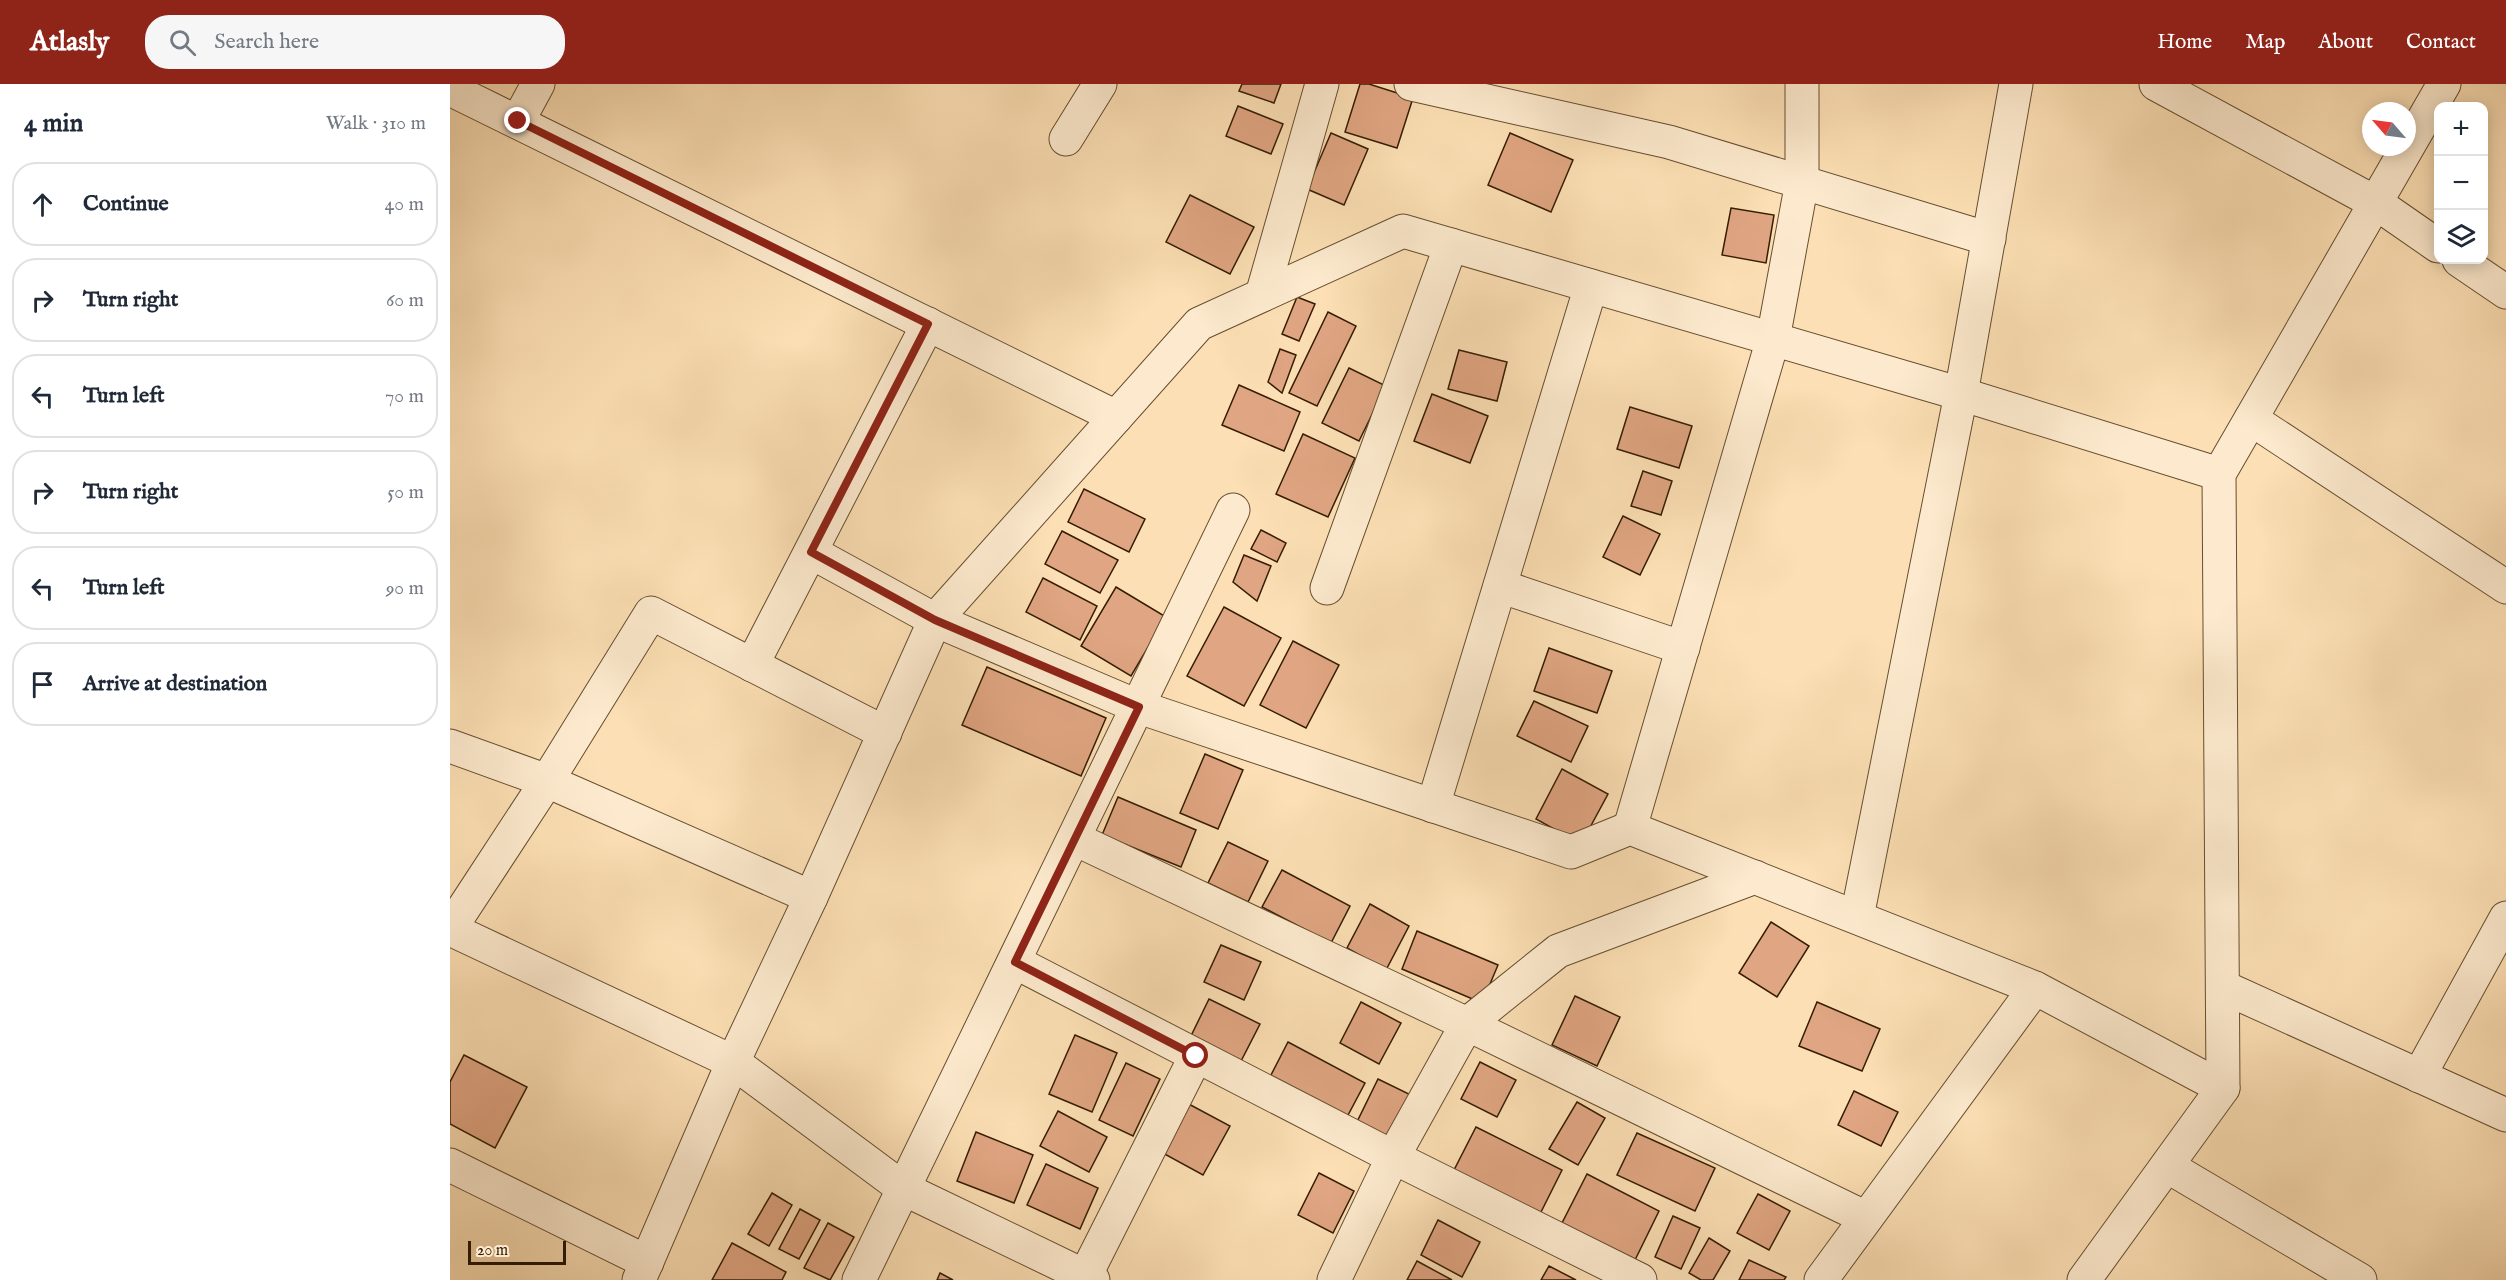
<!DOCTYPE html>
<html lang="en">
<head>
<meta charset="utf-8">
<style>
  body { margin:0; font-family:"IM FELL English",serif; background:#f6f6f7; color:#1f2937 }
  .controls { position:absolute; right:18px; top:18px; display:grid; overflow:hidden; border-radius:12px; box-shadow:0 3px 15px #0003 }
  .controls button { width:54px; height:54px; display:grid; place-items:center; padding:0; border:0; border-bottom:2px solid #e0e1e3; background:#fff; color:#1f2937; font:30px sans-serif }
  .compass { position:absolute; left:1912px; top:18px; width:54px; height:54px; border-radius:50%; background:#fff; box-shadow:0 3px 15px #0003; rotate:298deg }
  .scale { position:absolute; left:18px; bottom:15px; width:98px; box-sizing:border-box; padding-left:6px; border:3px solid #341d03; border-top:0; font-size:16px; line-height:21px; white-space:nowrap; color:#341d03; -webkit-text-stroke:4px #fdeace; paint-order:stroke }
  .stop { position:absolute; width:18px; height:18px; margin:-14px; border:4px solid #8f2418; border-radius:50%; background:#fff }
  .stop.end { background:#8f2418; border-color:#fff; box-shadow:0 2px 6px #0008 }
  .list { margin:0; padding:0; list-style:none }
  h2 { display:flex; justify-content:space-between; align-items:center; height:78px; margin:0; padding:0 24px; font-size:26px }
  h2 small { font-size:20px; font-weight:400; color:#747a83 }
  .list li { display:grid; grid-template-columns:39px 1fr auto; gap:18px; align-items:center; box-sizing:border-box; height:84px; margin:0 12px 12px; padding:0 12px; border:2px solid #e0e1e3; border-radius:24px }
  .list b { display:block; font-size:22px; white-space:nowrap }
  .list em { font-size:20px; font-style:normal; color:#747a83 }
  .icon { flex:none; width:33px; height:33px; fill:none; stroke:currentColor; stroke-width:2; stroke-linecap:round; stroke-linejoin:round }
  .map { position:relative; flex:none; width:2056px; height:1196px; overflow:hidden }
  header { display:flex; align-items:center; gap:36px; box-sizing:border-box; height:84px; padding:0 30px; background:#8f2418; color:#fff }
  header strong { font-size:28px }
  nav { display:flex; gap:33px; margin-inline-start:auto; font-size:21px }
  .search { width:420px; height:54px; background:#f6f6f7; display:flex; align-items:center; gap:15px; box-sizing:border-box; padding:0 21px; border-radius:24px; color:#747a83; font-size:22px }
  main { display:flex }
  aside { flex:1; background:#fff }
  .map>svg:first-child { display:block }
  .building { fill:#e0a582; stroke:#341d03; stroke-width:1.5 }
  .lines { fill:none; stroke-linecap:round; stroke-linejoin:round }
  .minor-casing { stroke:#664e2f; stroke-width:35 }
  .minor { stroke:#fdeace; stroke-width:33 }
  .route { stroke:#8f2418; stroke-width:8 }
</style>
</head>
<body>
<header>
<strong>Atlasly</strong>
<div class="search"><svg class="icon" aria-label="search" viewBox="0 0 24 24"><circle cx="10" cy="10" r="6"/><path d="M15 15l6 6"/></svg>Search here</div>
<nav><a>Home</a><a>Map</a><a>About</a><a>Contact</a></nav>
</header>
<main>
<aside>
<h2>4 min<small>Walk · 310 m</small></h2>
<ul class="list">
<li><svg class="icon" aria-label="ahead" viewBox="0 0 24 24"><path d="M12 20V5M6 11l6-6 6 6"/></svg><div><b>Continue</b></div><em>40 m</em></li>
<li><svg class="icon" aria-label="right" viewBox="0 0 24 24"><path d="M7 20v-9h11M14 6l5 5-5 5"/></svg><div><b>Turn right</b></div><em>60 m</em></li>
<li><svg class="icon" aria-label="left" viewBox="0 0 24 24"><path d="M17 20v-9H6M10 6l-5 5 5 5"/></svg><div><b>Turn left</b></div><em>70 m</em></li>
<li><svg class="icon" aria-label="right" viewBox="0 0 24 24"><path d="M7 20v-9h11M14 6l5 5-5 5"/></svg><div><b>Turn right</b></div><em>50 m</em></li>
<li><svg class="icon" aria-label="left" viewBox="0 0 24 24"><path d="M17 20v-9H6M10 6l-5 5 5 5"/></svg><div><b>Turn left</b></div><em>90 m</em></li>
<li><svg class="icon" aria-label="arrive" viewBox="0 0 24 24"><path d="M6 21V4h12l-3 4 3 4H6"/></svg><div><b>Arrive at destination</b></div></li>
</ul>
</aside>
<div class="map">
<svg width="2056" height="1196" viewBox="0 0 2056 1196">
  <rect width="100%" height="100%" fill="#fcdfb4"/>
  <filter id="stains"><feTurbulence type="fractalNoise" baseFrequency=".00333" numOctaves="4"/><feColorMatrix values="0 0 0 0 .2 0 0 0 0 .09 0 0 0 0 .02 0 0 0 .5 -.17"/></filter>
  <radialGradient id="worn" r=".72"><stop offset=".6" stop-color="#630" stop-opacity="0"/><stop offset="1" stop-color="#630" stop-opacity=".3"/></radialGradient>
  <g class="building">
    <path d="M792,0H831L824,19L789,7Z"/>
    <path d="M910,0H919L963,14L947,64L895,48Z"/>
    <path d="M788,22L833,40L821,70L776,52Z"/>
    <path d="M881,49L918,65L894,121L857,105Z"/>
    <path d="M1060,49L1123,76L1101,128L1038,101Z"/>
    <path d="M740,111L804,143L780,190L716,158Z"/>
    <path d="M1281,124L1324,131L1316,179L1272,171Z"/>
    <path d="M847,213L865,220L849,257L832,250Z"/>
    <path d="M878,228L906,242L867,322L839,309Z"/>
    <path d="M830,265L846,271L832,309L818,298Z"/>
    <path d="M1009,266L1057,278L1047,317L998,305Z"/>
    <path d="M899,284L936,302L909,357L872,339Z"/>
    <path d="M789,301L850,328L834,367L772,341Z"/>
    <path d="M982,310L1038,332L1020,379L964,357Z"/>
    <path d="M1180,323L1242,342L1229,384L1167,365Z"/>
    <path d="M853,350L905,374L878,433L826,410Z"/>
    <path d="M1193,387L1222,397L1211,431L1181,422Z"/>
    <path d="M634,405L695,435L679,468L618,438Z"/>
    <path d="M1173,432L1210,450L1190,491L1153,473Z"/>
    <path d="M811,446L836,459L827,478L801,465Z"/>
    <path d="M612,447L668,476L650,509L595,480Z"/>
    <path d="M794,471L821,482L807,517L783,498Z"/>
    <path d="M593,494L647,522L630,556L576,528Z"/>
    <path d="M666,503L716,533L681,592L631,562Z"/>
    <path d="M774,523L831,554L794,622L737,592Z"/>
    <path d="M843,557L889,581L856,644L810,621Z"/>
    <path d="M1099,564L1162,587L1147,629L1084,607Z"/>
    <path d="M537,583L656,634L631,692L512,641Z"/>
    <path d="M1084,617L1138,642L1121,678L1067,652Z"/>
    <path d="M755,670L793,686L768,745L730,729Z"/>
    <path d="M1112,685L1158,710L1131,760L1086,735Z"/>
    <path d="M668,713L746,746L731,783L652,751Z"/>
    <path d="M778,758L818,777L798,818L758,799Z"/>
    <path d="M832,786L900,822L881,859L812,823Z"/>
    <path d="M920,820L959,842L936,886L897,864Z"/>
    <path d="M1321,838L1359,862L1327,913L1289,889Z"/>
    <path d="M967,847L1048,881L1032,919L952,885Z"/>
    <path d="M771,861L811,878L794,916L754,898Z"/>
    <path d="M1125,912L1170,933L1147,982L1102,961Z"/>
    <path d="M759,915L810,940L789,981L739,956Z"/>
    <path d="M911,918L951,939L929,980L890,959Z"/>
    <path d="M1367,918L1430,945L1412,987L1349,962Z"/>
    <path d="M625,951L667,969L642,1028L599,1010Z"/>
    <path d="M838,958L915,999L897,1033L820,993Z"/>
    <path d="M14,971L77,1003L45,1064L0,1040V998Z"/>
    <path d="M1030,978L1066,996L1047,1033L1011,1015Z"/>
    <path d="M676,979L710,995L683,1052L649,1036Z"/>
    <path d="M928,995L963,1012L939,1062L903,1046Z"/>
    <path d="M1404,1007L1448,1028L1431,1062L1388,1041Z"/>
    <path d="M735,1018L780,1042L753,1091L709,1067Z"/>
    <path d="M1127,1018L1155,1034L1128,1081L1099,1065Z"/>
    <path d="M608,1027L657,1053L639,1088L590,1062Z"/>
    <path d="M1026,1043L1112,1086L1088,1134L1002,1090Z"/>
    <path d="M526,1048L583,1071L564,1119L507,1097Z"/>
    <path d="M1187,1049L1265,1084L1245,1127L1167,1091Z"/>
    <path d="M596,1080L648,1104L630,1145L577,1121Z"/>
    <path d="M869,1089L904,1107L883,1149L848,1131Z"/>
    <path d="M1137,1090L1209,1127L1185,1176L1112,1139Z"/>
    <path d="M322,1109L342,1121L319,1162L298,1150Z"/>
    <path d="M1308,1110L1340,1127L1319,1166L1287,1149Z"/>
    <path d="M350,1125L370,1136L349,1175L329,1165Z"/>
    <path d="M1223,1132L1250,1144L1231,1185L1205,1173Z"/>
    <path d="M988,1136L1030,1158L1012,1193L971,1171Z"/>
    <path d="M378,1139L404,1153L380,1196L354,1184Z"/>
    <path d="M1259,1154L1280,1167L1263,1196H1251L1239,1189Z"/>
    <path d="M282,1159L336,1188L332,1196H262Z"/>
    <path d="M1299,1176L1336,1193L1334,1196H1289Z"/>
    <path d="M967,1177L1002,1196H957Z"/>
    <path d="M1099,1182L1126,1196H1091Z"/>
    <path d="M490,1189L503,1196H487Z"/>
  </g>
  <g class="lines">
    <defs>
      <g id="minor">
        <path d="M961,0L1219,58L1539,155"/>
        <path d="M1706,0L1926,119L1988,162"/>
        <path d="M0,5L666,333"/>
        <path d="M68,37L88,0"/>
        <path d="M616,55L650,0"/>
        <path d="M2009,176L2056,208"/>
        <path d="M812,211L872,0"/>
        <path d="M1801,335L2056,503"/>
        <path d="M361,468L485,536L689,623L1121,768L1180,744L1585,904L1773,1004"/>
        <path d="M1050,502L1233,564"/>
        <path d="M877,504L1001,161"/>
        <path d="M302,581L478,240"/>
        <path d="M0,662L97,697L361,813"/>
        <path d="M983,722L1141,202"/>
        <path d="M1180,744L1323,255L1352,98V0"/>
        <path d="M625,755L1017,940L1416,1134"/>
        <path d="M1407,833L1511,310L1566,0"/>
        <path d="M0,845L283,978L454,1105L643,1196"/>
        <path d="M0,845L97,697L201,529L435,649"/>
        <path d="M565,878L943,1073L1190,1196"/>
        <path d="M1773,903L2056,1031"/>
        <path d="M1969,992L2056,834"/>
        <path d="M0,1081L197,1178"/>
        <path d="M1717,1082L1910,1196"/>
        <path d="M189,1196L283,978L361,813L485,536L749,240L953,147L1511,310L1769,390"/>
        <path d="M409,1196L783,426"/>
        <path d="M633,1196L746,972"/>
        <path d="M884,1196L943,1073L1017,940L1108,867L1305,793"/>
        <path d="M1371,1196L1585,904"/>
        <path d="M1634,1196L1773,1004L1769,390L1994,0"/>
      </g>
    </defs>
    <use href="#minor" class="minor-casing"/>
    <use href="#minor" class="minor"/>
  </g>
  <g class="lines">
    <path class="route" d="M68,37L478,240L361,468L485,536L689,623L565,878L746,972"/>
  </g>
  <rect width="100%" height="100%" filter="url(#stains)"/>
  <rect width="100%" height="100%" fill="url(#worn)"/>
</svg>
<div class="controls">
<button>+</button>
<button>−</button>
<button><svg class="icon" aria-label="layers" viewBox="0 0 24 24"><path d="M12 4l9 5-9 5-9-5zM3 14l9 5 9-5"/></svg></button>
</div>
<svg class="compass" viewBox="-18 -18 36 36"><path d="M0-13l5 13h-10z" fill="#e53935"/><path d="M0 13l5-13h-10z" fill="#747a83"/></svg>
<div class="scale">20 m</div>
<div class="stop" style="left:746px;top:972px"></div>
<div class="stop end" style="left:68px;top:37px"></div>
</div>
</main>
</body>
</html>
